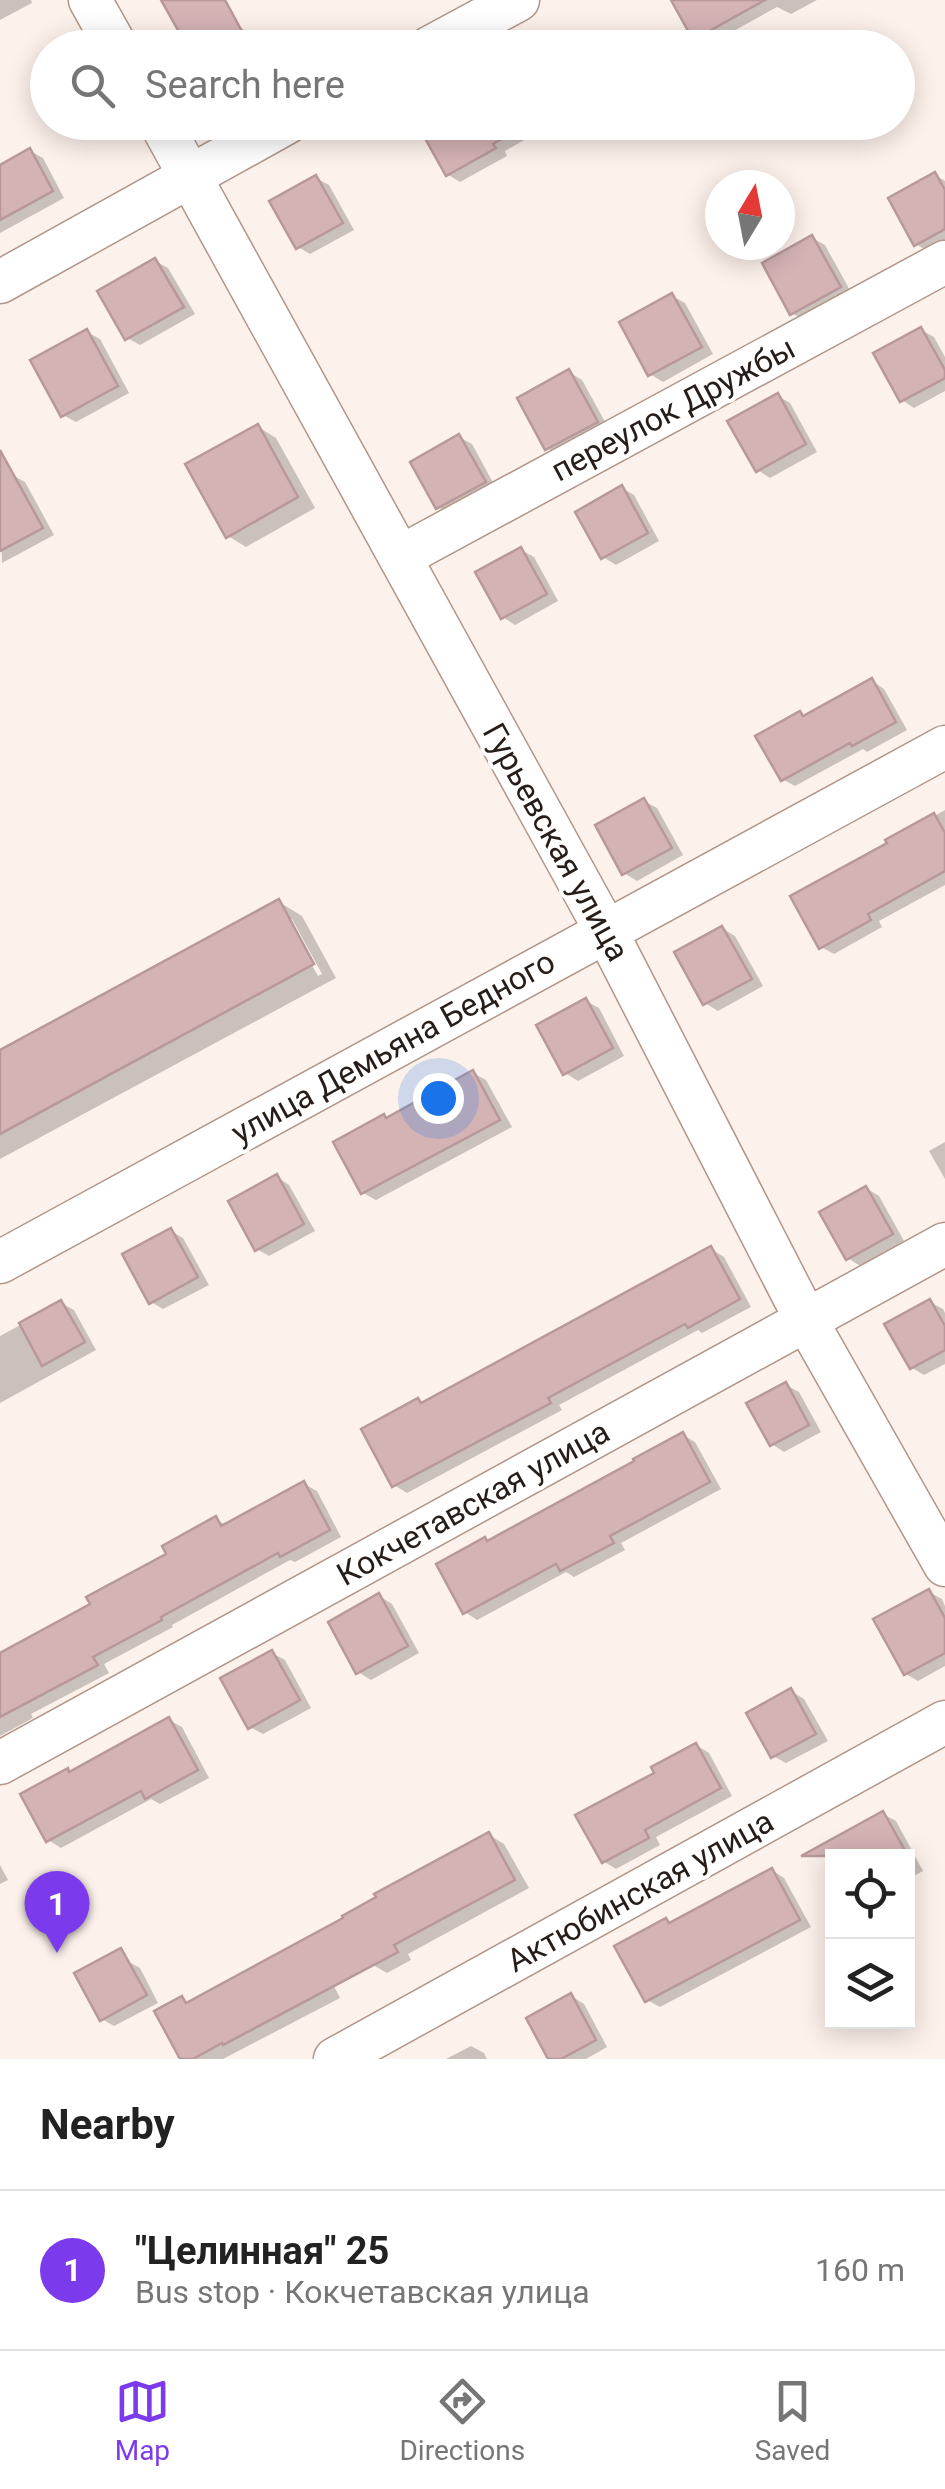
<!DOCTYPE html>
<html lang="en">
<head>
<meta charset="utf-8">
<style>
  body { margin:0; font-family:Roboto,sans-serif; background:#f6f6f6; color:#222 }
  .controls { position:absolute; right:30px; bottom:30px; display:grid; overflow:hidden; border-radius:0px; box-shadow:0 5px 25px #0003 }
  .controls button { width:90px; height:90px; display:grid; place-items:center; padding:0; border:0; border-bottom:2px solid #e0e0e0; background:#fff; color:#222; font:50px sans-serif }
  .compass { position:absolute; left:705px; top:170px; width:90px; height:90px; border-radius:50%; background:#fff; box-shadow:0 5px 25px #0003; rotate:10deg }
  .you { position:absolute; left:438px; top:1098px; width:35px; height:35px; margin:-25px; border:8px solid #fff; border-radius:50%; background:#1a73e8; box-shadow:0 0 0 15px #1a73e833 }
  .badge { display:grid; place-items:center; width:65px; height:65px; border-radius:50%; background:#7c3aed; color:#fff; font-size:32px; font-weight:700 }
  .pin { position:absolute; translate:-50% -82px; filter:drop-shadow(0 2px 5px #0008) }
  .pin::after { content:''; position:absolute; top:52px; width:35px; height:30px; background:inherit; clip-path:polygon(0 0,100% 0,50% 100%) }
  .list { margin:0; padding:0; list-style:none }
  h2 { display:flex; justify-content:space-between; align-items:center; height:130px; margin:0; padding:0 40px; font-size:42px }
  h2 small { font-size:32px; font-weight:400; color:#767676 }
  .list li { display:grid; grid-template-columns:65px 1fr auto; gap:30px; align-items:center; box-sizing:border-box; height:160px; padding:0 40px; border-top:2px solid #e0e0e0 }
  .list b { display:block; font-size:38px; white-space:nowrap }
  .list p { margin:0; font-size:32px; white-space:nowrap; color:#767676 }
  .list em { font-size:32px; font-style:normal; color:#767676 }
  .icon { flex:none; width:55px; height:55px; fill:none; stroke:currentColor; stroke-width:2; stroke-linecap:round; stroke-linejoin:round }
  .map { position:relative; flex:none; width:945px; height:2059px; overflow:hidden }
  .search { position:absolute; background:#fff; box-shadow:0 5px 25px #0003; left:30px; right:30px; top:30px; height:110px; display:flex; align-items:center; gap:25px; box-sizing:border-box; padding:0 35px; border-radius:55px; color:#767676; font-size:38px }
  .sheet { height:290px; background:#fff }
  nav { display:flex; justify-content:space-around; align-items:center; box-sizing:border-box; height:140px; border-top:2px solid #e0e0e0; background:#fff; font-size:28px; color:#767676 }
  nav a { display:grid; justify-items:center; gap:5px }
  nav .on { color:#7c3aed }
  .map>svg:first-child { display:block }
  .shadow { fill:#0003; fill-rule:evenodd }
  .building { fill:#d4b3b5; stroke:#b8989a; stroke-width:2.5 }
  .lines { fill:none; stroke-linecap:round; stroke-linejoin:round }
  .minor-casing { stroke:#b19688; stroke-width:45 }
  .minor { stroke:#fff; stroke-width:42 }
  .labels { text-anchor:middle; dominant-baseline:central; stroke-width:8; stroke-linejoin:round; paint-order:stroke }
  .street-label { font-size:32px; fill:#271d18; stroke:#fff }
</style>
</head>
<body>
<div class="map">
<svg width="945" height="2059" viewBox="0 0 945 2059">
  <rect width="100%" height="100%" fill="#fdf1eb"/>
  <g class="shadow">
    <path d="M0,0H31L32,3L0,20Z"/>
    <path d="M164,0H223L238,26L251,34L258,48H190Z"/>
    <path d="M674,0H817L791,14L777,7L708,45L695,38Z"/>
    <path d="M581,38L595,48H564Z"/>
    <path d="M427,122H556L505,151L507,156L460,182L447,174Z"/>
    <path d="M30,151L43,158L64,198L0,233V167Z"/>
    <path d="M935,175L945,181V243L929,252L916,244Z"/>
    <path d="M316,178L329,185L354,230L310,254L298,247Z"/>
    <path d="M812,238L825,245L852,294L805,321L792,313Z"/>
    <path d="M155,261L168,268L195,314L140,345L127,338Z"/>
    <path d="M672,296L685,303L713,354L663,382L650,374Z"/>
    <path d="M921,330L934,337L945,357V391L914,408L902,400Z"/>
    <path d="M87,332L100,339L129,393L76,422L63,415Z"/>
    <path d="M569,372L582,380L609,429L560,455L547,448Z"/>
    <path d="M778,396L790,403L817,452L770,478L758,470Z"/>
    <path d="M258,427L276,438L315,508L246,547L228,536Z"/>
    <path d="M459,437L472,444L497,490L451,515L438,507Z"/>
    <path d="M12,475L25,482L54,535L2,563L0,481Z"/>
    <path d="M622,488L634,495L659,541L616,565L603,557Z"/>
    <path d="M521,550L534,557L558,601L515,625L503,617Z"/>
    <path d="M872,681L884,689L907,730L867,752L863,749L795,786L782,779L800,714L806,718Z"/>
    <path d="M644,801L657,808L683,855L637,881L624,873Z"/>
    <path d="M945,810V885L879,921L882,927L834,954L821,947L891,844L889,841Z"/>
    <path d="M279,902L302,916L336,978L0,1159V1053ZM286,919H292L322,974L318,976Z"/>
    <path d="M722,928L735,936L763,986L718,1011L705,1003Z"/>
    <path d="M586,1001L599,1008L624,1056L578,1081L565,1073Z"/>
    <path d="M473,1073L486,1080L512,1127L376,1200L363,1193L388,1119Z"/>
    <path d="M945,1142V1179L929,1151Z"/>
    <path d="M277,1177L289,1185L315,1231L269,1256L257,1249Z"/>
    <path d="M866,1188L879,1196L904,1241L860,1266L848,1258Z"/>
    <path d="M171,1231L183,1238L209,1285L163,1309L151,1302Z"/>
    <path d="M711,1249L724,1257L751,1307L702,1333L698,1330L559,1405L562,1410L407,1493L394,1485L424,1405Z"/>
    <path d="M930,1302L943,1309L945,1313V1364L924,1375L912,1368Z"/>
    <path d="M61,1303L74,1310L96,1350L0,1403V1336Z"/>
    <path d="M786,1385L799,1392L821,1432L784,1452L772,1444Z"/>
    <path d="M683,1435L695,1442L721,1489L621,1543L625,1550L574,1577L566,1572L477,1620L465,1612L490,1542Z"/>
    <path d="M304,1484L317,1491L341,1537L295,1562L290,1560L172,1625L173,1627L104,1664L109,1673L31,1714L33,1718L0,1736V1663L170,1555L216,1519L227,1526Z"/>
    <path d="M929,1592L942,1599L945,1606V1666L918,1681L906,1674Z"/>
    <path d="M379,1596L392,1604L419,1653L371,1680L358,1672Z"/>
    <path d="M272,1653L285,1660L311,1708L263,1734L250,1727Z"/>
    <path d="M791,1691L804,1699L828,1741L786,1763L773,1756Z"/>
    <path d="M169,1720L182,1727L209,1778L160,1804L151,1799L61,1848L48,1840L71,1773Z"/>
    <path d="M696,1745L709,1753L732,1796L656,1837L660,1845L616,1869L603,1861L657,1774Z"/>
    <path d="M883,1814L896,1821L923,1871L908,1879V1856H844L835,1840Z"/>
    <path d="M489,1835L504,1844L529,1888L408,1954L411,1960L387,1973L373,1965L334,1986L340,1998L223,2059H183L182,1999L191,2004L347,1919Z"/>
    <path d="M0,1865L8,1880L0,1884Z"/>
    <path d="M772,1870L784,1878L811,1927L660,2007L647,2000L666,1921L672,1924Z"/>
    <path d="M127,1961L140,1968L158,2003L114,2026L102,2019Z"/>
    <path d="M571,1996L584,2004L607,2047L586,2059H551Z"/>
    <path d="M471,2046L484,2053L487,2059H446Z"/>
  </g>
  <g class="building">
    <path d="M161,0H225L251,48H188Z"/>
    <path d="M671,0H765L693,40Z"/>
    <path d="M416,122H532L493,144L496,148L446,176Z"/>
    <path d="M30,148L53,191L0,220V165Z"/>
    <path d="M935,172L945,190V229L914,246L888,198Z"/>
    <path d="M316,175L343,223L296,249L269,201Z"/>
    <path d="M812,235L841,287L790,315L762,263Z"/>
    <path d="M155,258L184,307L125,340L97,291Z"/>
    <path d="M672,293L702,347L648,376L619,322Z"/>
    <path d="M921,327L945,370V378L900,402L873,353Z"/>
    <path d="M87,329L118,386L61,417L30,360Z"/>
    <path d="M569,369L598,422L545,450L517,398Z"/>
    <path d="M778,393L806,444L756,472L727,421Z"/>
    <path d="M258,424L298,497L226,538L185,464Z"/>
    <path d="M459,434L486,482L436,509L410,462Z"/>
    <path d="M0,450L43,528L0,551Z"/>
    <path d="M622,485L648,533L601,559L575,512Z"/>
    <path d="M521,547L547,594L501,619L475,572Z"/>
    <path d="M872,678L896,722L852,746L850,743L781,781L755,736L800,711L803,716Z"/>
    <path d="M644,798L672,848L622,875L595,825Z"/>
    <path d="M934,813L945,833V871L868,914L871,920L819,949L790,896L887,843L885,840Z"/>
    <path d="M279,899L314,964L0,1134V1050Z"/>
    <path d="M722,926L752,979L703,1005L674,952Z"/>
    <path d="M586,998L613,1048L563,1075L536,1025Z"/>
    <path d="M473,1070L500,1120L361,1194L333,1142L384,1114L386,1118Z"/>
    <path d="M277,1174L304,1224L255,1251L228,1201Z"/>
    <path d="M866,1186L893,1234L846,1260L819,1212Z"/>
    <path d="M171,1228L198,1277L149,1304L122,1254Z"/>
    <path d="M711,1246L740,1299L688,1328L685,1324L548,1398L551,1403L392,1487L361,1429L418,1398L421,1403Z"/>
    <path d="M930,1299L945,1326V1350L910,1369L884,1324Z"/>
    <path d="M61,1300L85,1342L42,1366L19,1323Z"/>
    <path d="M786,1382L809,1425L770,1446L746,1403Z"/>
    <path d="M683,1432L710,1482L610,1536L614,1543L560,1571L556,1564L463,1614L436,1564L485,1537L487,1541L634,1461L633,1459Z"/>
    <path d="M304,1481L330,1530L280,1557L278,1553L161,1617L162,1620L93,1657L98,1665L0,1717V1653L90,1604L86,1597L166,1554L162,1546L216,1516L221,1526Z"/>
    <path d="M929,1589L945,1618V1653L904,1675L873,1619Z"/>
    <path d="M379,1593L408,1646L356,1674L328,1622Z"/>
    <path d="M272,1650L300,1700L248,1729L220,1678Z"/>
    <path d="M791,1688L816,1734L771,1758L746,1713Z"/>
    <path d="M169,1717L198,1770L145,1799L141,1791L46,1842L20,1794L68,1768L69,1772Z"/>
    <path d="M696,1743L721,1788L645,1830L649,1838L602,1863L575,1815L654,1773L651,1767Z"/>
    <path d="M883,1811L908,1856H801Z"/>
    <path d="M489,1832L515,1880L394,1945L398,1952L223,2045L222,2043L193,2059H180L154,2011L182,1996L186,2003L343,1918L342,1916L376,1897L374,1894Z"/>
    <path d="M772,1868L800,1920L645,2002L614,1946L666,1918L669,1923Z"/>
    <path d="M121,1948L147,1995L100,2021L74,1973Z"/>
    <path d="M571,1993L596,2040L561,2059H548L526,2018Z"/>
  </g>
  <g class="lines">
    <defs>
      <g id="minor">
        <path d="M90,0L117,48"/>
        <path d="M429,48L518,0"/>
        <path d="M160,122L606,931L806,1320L945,1565"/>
        <path d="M0,282L288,122"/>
        <path d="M400,557L945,262"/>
        <path d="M0,1262L945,747"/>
        <path d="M0,1763L945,1244"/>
        <path d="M335,2059L945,1722"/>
      </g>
    </defs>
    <use href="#minor" class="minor-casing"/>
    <use href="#minor" class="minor"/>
  </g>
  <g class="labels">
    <g class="street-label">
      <text transform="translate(673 409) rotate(-28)">переулок Дружбы</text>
      <text transform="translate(556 842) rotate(61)">Гурьевская улица</text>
      <text transform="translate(393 1047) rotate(-29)">улица Демьяна Бедного</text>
      <text transform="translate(473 1503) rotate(-29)">Кокчетавская улица</text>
      <text transform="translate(640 1891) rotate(-29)">Актюбинская улица</text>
    </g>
  </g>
</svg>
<div class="controls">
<button><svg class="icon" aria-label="locate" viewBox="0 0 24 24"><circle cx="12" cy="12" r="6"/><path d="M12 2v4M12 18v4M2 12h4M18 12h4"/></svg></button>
<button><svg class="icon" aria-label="layers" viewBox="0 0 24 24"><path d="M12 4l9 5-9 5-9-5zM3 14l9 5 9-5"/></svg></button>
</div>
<svg class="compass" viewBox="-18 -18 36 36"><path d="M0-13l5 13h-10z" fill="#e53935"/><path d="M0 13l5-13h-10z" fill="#767676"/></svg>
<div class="you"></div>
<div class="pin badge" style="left:57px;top:1953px">1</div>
<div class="search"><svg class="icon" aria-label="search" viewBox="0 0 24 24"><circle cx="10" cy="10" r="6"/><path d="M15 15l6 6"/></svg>Search here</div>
</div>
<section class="sheet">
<h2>Nearby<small></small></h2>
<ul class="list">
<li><span class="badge">1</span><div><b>&quot;Целинная&quot; 25</b><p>Bus stop · Кокчетавская улица</p></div><em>160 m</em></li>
</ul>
</section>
<nav>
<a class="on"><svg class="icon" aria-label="map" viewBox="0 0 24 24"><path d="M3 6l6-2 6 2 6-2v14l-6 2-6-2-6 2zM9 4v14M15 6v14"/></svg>Map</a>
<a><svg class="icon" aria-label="directions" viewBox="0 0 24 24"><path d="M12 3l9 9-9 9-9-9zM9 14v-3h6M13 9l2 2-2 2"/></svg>Directions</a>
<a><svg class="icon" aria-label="saved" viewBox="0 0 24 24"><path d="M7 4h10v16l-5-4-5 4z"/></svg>Saved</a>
</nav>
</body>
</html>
